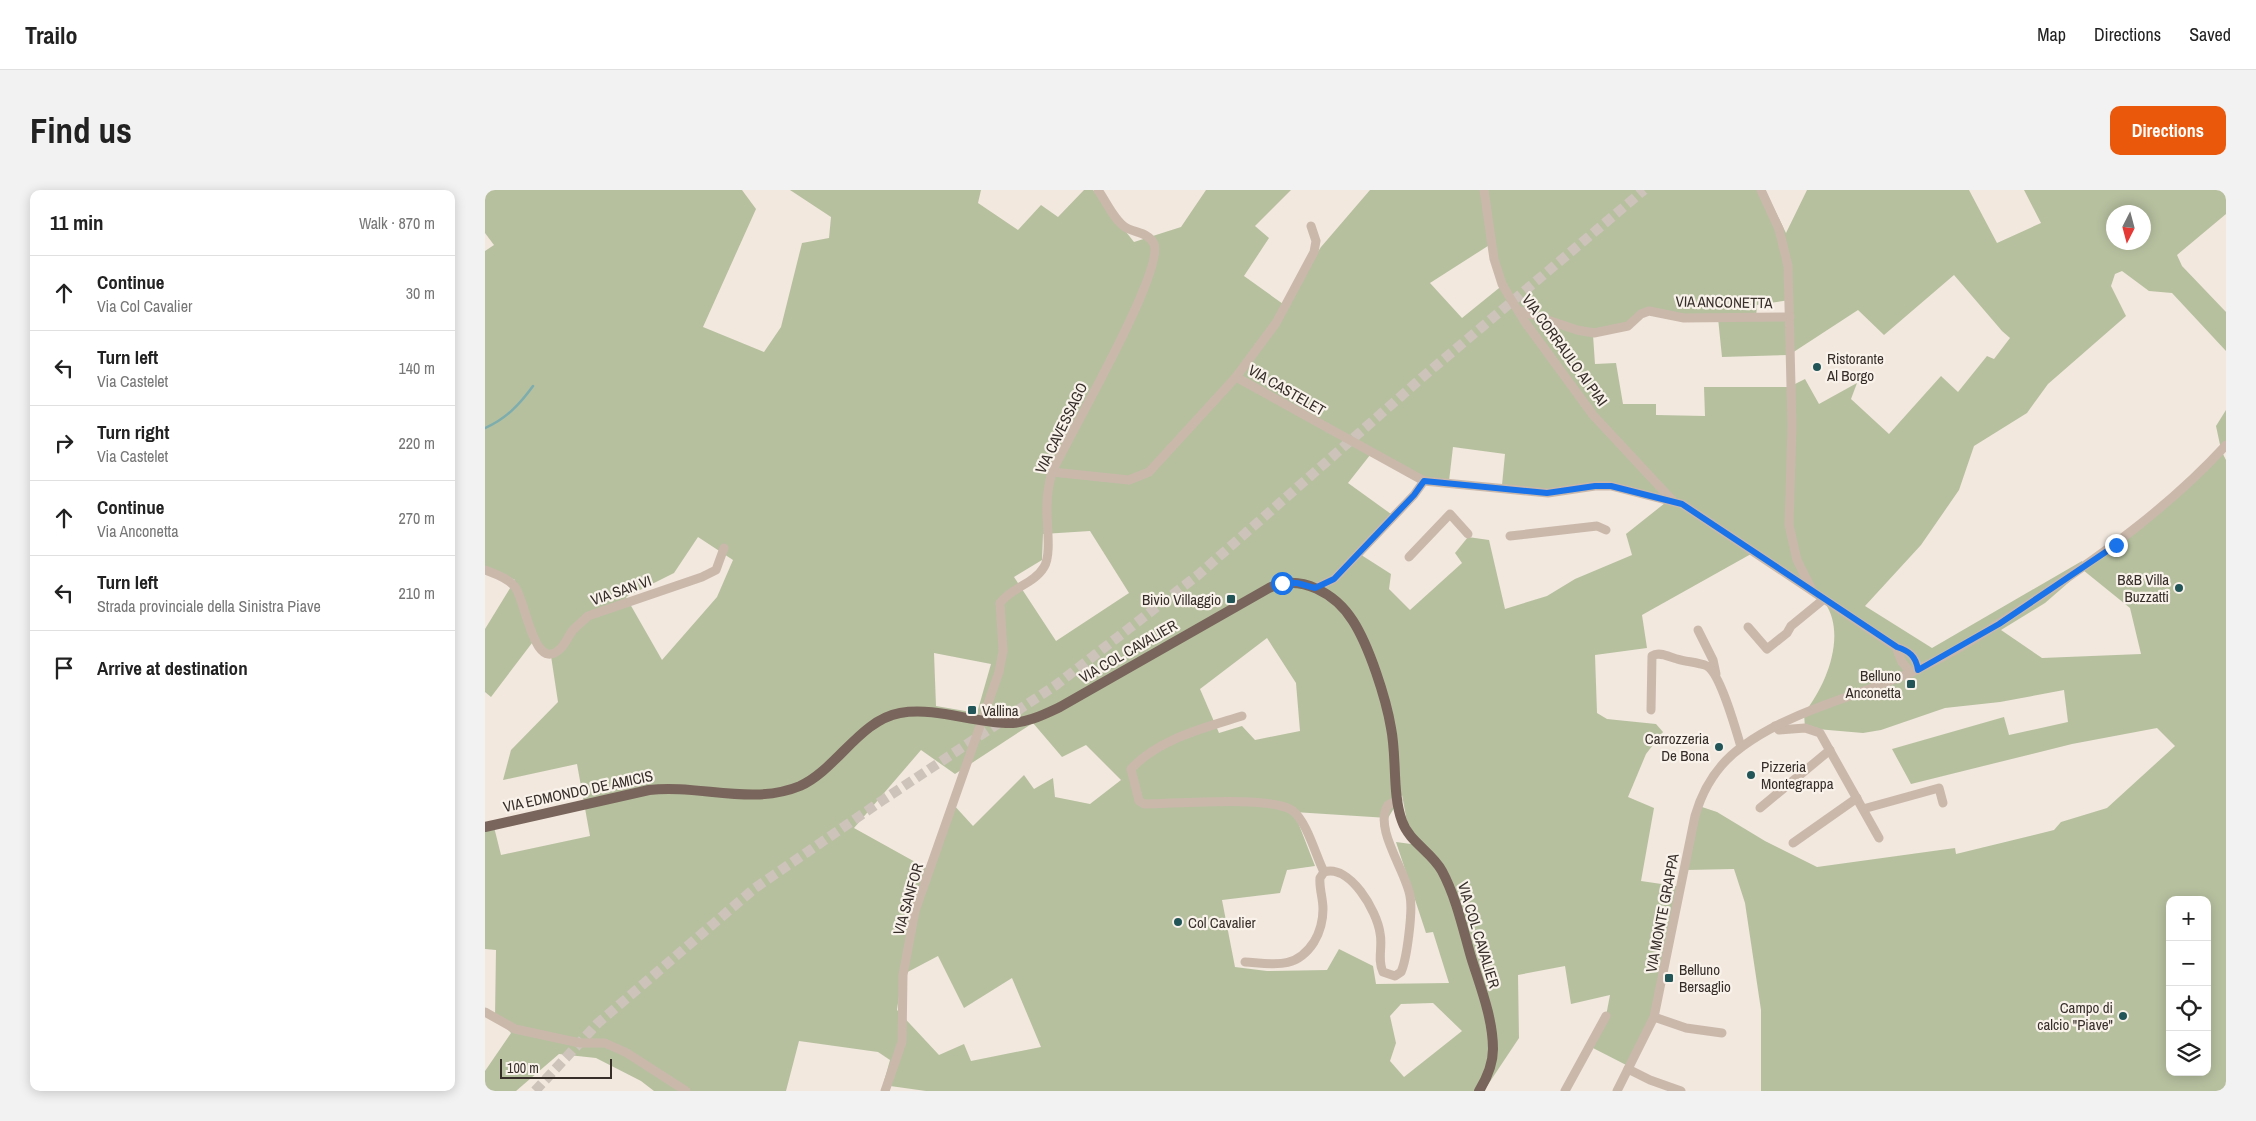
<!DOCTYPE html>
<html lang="en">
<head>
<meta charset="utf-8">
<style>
  body { margin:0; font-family:"Archivo Narrow",sans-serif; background:#f2f2f2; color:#222 }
  .controls { position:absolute; right:15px; bottom:15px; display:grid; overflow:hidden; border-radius:10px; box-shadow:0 2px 12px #0003 }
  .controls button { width:45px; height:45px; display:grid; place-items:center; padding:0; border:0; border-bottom:1px solid #e0e0e0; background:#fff; color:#222; font:25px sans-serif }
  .compass { position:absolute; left:1621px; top:15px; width:45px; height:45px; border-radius:50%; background:#fff; box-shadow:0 2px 12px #0003; rotate:186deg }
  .scale { position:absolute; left:15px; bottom:12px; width:112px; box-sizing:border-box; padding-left:5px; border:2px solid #372e2a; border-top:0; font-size:14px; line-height:18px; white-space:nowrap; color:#372e2a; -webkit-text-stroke:4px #f9f2eb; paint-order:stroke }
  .stop { position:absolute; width:15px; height:15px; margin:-11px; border:4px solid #1a73e8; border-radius:50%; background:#fff }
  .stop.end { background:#1a73e8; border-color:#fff; box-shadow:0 1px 5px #0008 }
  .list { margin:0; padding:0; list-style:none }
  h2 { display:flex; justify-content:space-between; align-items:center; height:65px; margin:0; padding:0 20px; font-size:21px }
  h2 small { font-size:16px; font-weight:400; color:#767676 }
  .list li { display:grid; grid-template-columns:32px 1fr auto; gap:15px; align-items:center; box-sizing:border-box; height:75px; padding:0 20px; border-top:1px solid #e0e0e0 }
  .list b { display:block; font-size:19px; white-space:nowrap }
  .list p { margin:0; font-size:16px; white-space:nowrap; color:#767676 }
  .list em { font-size:16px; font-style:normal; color:#767676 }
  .icon { flex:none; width:28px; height:28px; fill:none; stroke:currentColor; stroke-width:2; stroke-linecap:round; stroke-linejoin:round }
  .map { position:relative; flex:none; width:1741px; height:901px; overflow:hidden; border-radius:10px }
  header { display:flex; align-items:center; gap:30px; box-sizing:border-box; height:70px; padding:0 25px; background:#fff; border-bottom:1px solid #e0e0e0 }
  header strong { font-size:24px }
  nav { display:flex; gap:28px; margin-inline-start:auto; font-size:18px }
  .intro { display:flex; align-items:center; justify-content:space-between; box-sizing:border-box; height:120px; padding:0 30px }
  h1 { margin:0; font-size:35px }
  .button { padding:12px 22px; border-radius:10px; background:#ea580c; color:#fff; font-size:18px; font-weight:700 }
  main { display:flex; gap:30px; padding:0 30px }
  aside { flex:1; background:#fff; border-radius:10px; box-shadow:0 2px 12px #0003 }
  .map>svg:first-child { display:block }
  .green { fill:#b6c09f; fill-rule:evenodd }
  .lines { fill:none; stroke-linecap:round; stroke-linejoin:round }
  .stream { stroke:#7eadae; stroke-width:2.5 }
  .major-tunnel { stroke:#cdc3ba; stroke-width:10; stroke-dasharray:10 5; stroke-linecap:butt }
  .minor { stroke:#cab8ab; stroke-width:9 }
  .major { stroke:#79655b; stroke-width:10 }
  .route { stroke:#1a73e8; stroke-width:6 }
  .poi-dot { fill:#215558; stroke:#f9f2eb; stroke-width:2 }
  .labels { text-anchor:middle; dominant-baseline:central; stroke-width:4.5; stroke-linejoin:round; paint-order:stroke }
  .street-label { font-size:15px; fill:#372e2a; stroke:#f9f2eb }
  .poi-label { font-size:15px; fill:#372e2a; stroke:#f9f2eb; text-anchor:start }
</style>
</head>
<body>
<header>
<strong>Trailo</strong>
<nav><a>Map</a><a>Directions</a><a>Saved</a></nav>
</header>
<div class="intro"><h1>Find us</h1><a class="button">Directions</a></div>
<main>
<aside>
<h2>11 min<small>Walk · 870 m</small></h2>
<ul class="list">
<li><svg class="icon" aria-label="ahead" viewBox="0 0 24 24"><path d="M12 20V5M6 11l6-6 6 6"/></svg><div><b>Continue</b><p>Via Col Cavalier</p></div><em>30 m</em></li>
<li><svg class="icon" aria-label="left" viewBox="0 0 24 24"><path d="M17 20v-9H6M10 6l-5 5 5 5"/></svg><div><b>Turn left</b><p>Via Castelet</p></div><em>140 m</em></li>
<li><svg class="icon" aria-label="right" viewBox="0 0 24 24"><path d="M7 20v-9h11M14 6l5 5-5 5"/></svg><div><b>Turn right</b><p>Via Castelet</p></div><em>220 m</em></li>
<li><svg class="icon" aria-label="ahead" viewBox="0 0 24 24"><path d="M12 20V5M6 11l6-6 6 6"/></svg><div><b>Continue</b><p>Via Anconetta</p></div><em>270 m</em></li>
<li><svg class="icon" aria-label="left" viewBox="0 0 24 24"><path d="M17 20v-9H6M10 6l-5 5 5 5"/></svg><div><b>Turn left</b><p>Strada provinciale della Sinistra Piave</p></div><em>210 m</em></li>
<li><svg class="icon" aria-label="arrive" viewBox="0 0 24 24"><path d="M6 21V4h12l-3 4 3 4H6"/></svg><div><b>Arrive at destination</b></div></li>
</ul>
</aside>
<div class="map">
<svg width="1741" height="901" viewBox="0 0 1741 901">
  <rect width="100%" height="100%" fill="#f2e8de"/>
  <path class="green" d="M0,0H257L271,19L218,137L279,162L296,137L317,53L344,48L346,27L305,0H496L493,13L533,40L556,15L573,27L599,0H608L649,52L696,37L721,0H806L770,36L784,48L759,86L798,114L836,57L885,0H1280L1301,43L1322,0H1484L1512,53L1556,33L1539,0H1741V24L1692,65L1697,76L1741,122V161L1687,103L1664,101L1637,81L1630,84L1626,96L1641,126L1563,194L1542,223L1489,256L1474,300L1436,355L1380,416L1447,458L1597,371L1598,380L1737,264L1731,236L1741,220V260L1738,264L1741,270V901H1276V820L1260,713L1249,679L1201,680L1214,616L1232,622L1280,651L1332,677L1470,658L1471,664L1569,640L1576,632L1622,618L1690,556L1672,538L1587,554L1426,594L1407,559L1519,527L1524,545L1583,532L1579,500L1515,512L1460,518L1396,540L1378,543L1320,538L1319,523C1341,496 1362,445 1340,413C1336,408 1327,404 1321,400C1303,388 1284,376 1266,364L1157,425L1162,458L1110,465L1112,523L1122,529L1171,534L1178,542L1161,564L1143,607L1169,618L1156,691L1197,697L1178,801L1147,878L1106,857L1121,826L1125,805L1086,814L1080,776L1033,785L1034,848L1002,896L997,901H441L398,895L405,870L393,862L314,851L301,901H169L156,891L111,868L74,864L31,901H0V881L26,843L10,826L11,760L0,759V634L8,633L16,665L105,646L92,574L18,590L26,560L73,512L66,466L47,453L6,507L0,502V439L30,390L0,376V61L9,55L0,43ZM1628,22H1658V52H1628ZM1006,54L1019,94L977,128L945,93ZM1469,85L1517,141L1525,148L1509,169L1502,166L1473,202L1456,186L1404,244L1366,209L1372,193L1334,214L1320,189L1304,197H1219L1220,226L1171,225V214H1138L1131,173L1110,174L1108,145L1165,124L1233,128L1237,167L1304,165L1373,120L1399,145ZM1305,110V128H1271L1272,115ZM968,257L1020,264L1017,295L1046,299H1144L1180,313L1141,344L1147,365L1090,389L1062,406L1020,419L1004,350L983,347L970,363L977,373L925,420L904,399L906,384L870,361L906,324L863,293L889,260L939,288L964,291ZM605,341L644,403L571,451L529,387L557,370L558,344ZM213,347L248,370L232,407L177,470L141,407L189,383ZM1598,380L1645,418L1656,464L1557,468L1516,440L1560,413ZM782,448L811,493L815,541L770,550L757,536L734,543L715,499ZM449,463L506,474L492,523L451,516ZM548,533L577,567L601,555L636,590L605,614L570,607L568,588L549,599L539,585L488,636L467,613L441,678L369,638L436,560L470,584ZM917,605L926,654L911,652L941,743L948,742L964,793L891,794L888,776L854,759L842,780L782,781L750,777L737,710L795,703L802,680L830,676L809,622L903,628ZM1685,710H1722V882H1685ZM453,766L479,818L527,788L556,857L486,871L479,854L454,865L412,820L417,785ZM948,813L977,841L919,887L905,871L911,853L905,826L916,814Z"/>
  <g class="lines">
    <path class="stream" d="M0,238C21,229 35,214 48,196"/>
    <path class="major-tunnel" d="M50,901L113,833L270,698L398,610L571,495L713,385L940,185L1159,0"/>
    <g class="minor">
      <path d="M999,0L1009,69L1017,94L1024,106L1040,132L1108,225L1188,311"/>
      <path d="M1276,0L1294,39L1303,76L1307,236L1304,335L1312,370L1326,398"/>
      <path d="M1033,120L1092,140L1109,143L1143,136L1156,124L1164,121L1199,128L1305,127"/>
      <path d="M751,187L939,291L1063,303L1110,296H1126L1197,314L1411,457C1424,461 1431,466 1433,480"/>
      <path d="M567,282L644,290L664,282L751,187L791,133L829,62L831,51L826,36"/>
      <path d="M1025,346L1112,336L1121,340"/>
      <path d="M924,367L965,324L983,344"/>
      <path d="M0,380C10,384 23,388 30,397C41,411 49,486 76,458C81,453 84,444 89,439C94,434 99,430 103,426L217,387L231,380L239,358"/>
      <path d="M830,398L849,389L929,305L939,291"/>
      <path d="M1263,437L1282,459L1302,443L1306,436L1339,409"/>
      <path d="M1213,440L1228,470L1231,484"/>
      <path d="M1411,457L1417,472L1426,483"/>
      <path d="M1166,520L1167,466C1174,461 1184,467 1192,469C1201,472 1213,472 1222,476C1235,483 1251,540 1256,557"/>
      <path d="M757,526C719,538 673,549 646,579L654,611L659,614C688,614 788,605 808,621C822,632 831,666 839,682"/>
      <path d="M1290,536L1294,540L1320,538L1335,543L1394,648"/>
      <path d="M1275,618L1345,560"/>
      <path d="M1378,619L1454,598L1458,613"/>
      <path d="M1308,653L1372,608"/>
      <path d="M760,772C789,774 811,780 829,752C835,742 838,730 838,719C838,708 834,698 835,688L839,682C865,674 892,721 895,743C898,756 892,770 898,782L910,786L916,782C922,769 928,720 925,706C921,681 888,638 903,615L913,610"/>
      <path d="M0,822L30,839L95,853H120L142,863L201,901"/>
      <path d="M1169,827L1201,838L1237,843"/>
      <path d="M1143,879L1165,890L1196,901"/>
      <path d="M400,901L417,852L418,785L430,721L514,482L518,461L515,413C527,397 549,394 559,377C567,365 561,331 562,316C562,304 564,293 567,282C583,247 680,81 669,54C664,42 649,43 640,37C629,30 621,11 613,0"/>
      <path d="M1080,901L1121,826"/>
      <path d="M1132,901L1169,827L1210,626C1218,598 1234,573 1258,556C1307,520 1371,507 1427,482C1472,462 1513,434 1554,407C1621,362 1686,315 1741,255"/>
    </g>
    <path class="major" d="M0,637L164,600C214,594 267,616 315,596C351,580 375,530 415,523C450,517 486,532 521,533C540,534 558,525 575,517L784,398C816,383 851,404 868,431C884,456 901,508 906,538C912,567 907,604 917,631C924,652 947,662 957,681C971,707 978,739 986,767C995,796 1008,828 1008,859C1008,874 1002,888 994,901"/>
  </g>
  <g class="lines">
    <path class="route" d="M797,393H812L830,398L849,389L929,305L939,291L1062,303L1110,296H1126L1197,314L1412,457C1424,461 1431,466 1433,480L1514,434L1631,355"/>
  </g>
  <g class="poi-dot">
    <circle cx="1332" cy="177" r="5"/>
    <circle cx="1694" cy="398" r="5"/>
    <rect x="741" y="404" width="10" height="10" rx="2.5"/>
    <rect x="1421" y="489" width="10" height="10" rx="2.5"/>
    <rect x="482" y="515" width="10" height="10" rx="2.5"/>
    <circle cx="1234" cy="557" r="5"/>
    <circle cx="1266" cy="585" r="5"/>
    <circle cx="693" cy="732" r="5"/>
    <rect x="1179" y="783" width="10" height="10" rx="2.5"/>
    <circle cx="1638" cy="826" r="5"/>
  </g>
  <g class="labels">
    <g class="street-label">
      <text transform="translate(1239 112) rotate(1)">VIA ANCONETTA</text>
      <text transform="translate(1080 160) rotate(54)">VIA CORRAULO AI PIAI</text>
      <text transform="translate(802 200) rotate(30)">VIA CASTELET</text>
      <text transform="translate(576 238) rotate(-64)">VIA CAVESSAGO</text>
      <text transform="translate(136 400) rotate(-19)">VIA SAN VI</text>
      <text transform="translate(643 461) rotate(-30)">VIA COL CAVALIER</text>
      <text transform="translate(93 601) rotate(-12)">VIA EDMONDO DE AMICIS</text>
      <text transform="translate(423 709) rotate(-74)">VIA SANFOR</text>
      <text transform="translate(1177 723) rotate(-79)">VIA MONTE GRAPPA</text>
      <text transform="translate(994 745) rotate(73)">VIA COL CAVALIER</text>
    </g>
    <g class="poi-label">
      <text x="1342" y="168">Ristorante<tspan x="1342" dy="17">Al Borgo</tspan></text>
      <text x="1684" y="389" text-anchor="end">B&amp;B Villa<tspan x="1684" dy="17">Buzzatti</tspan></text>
      <text x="736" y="409" text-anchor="end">Bivio Villaggio</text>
      <text x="1416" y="485" text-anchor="end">Belluno<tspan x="1416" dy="17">Anconetta</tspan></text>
      <text x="497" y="520">Vallina</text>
      <text x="1224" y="548" text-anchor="end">Carrozzeria<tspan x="1224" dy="17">De Bona</tspan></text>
      <text x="1276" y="576">Pizzeria<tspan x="1276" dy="17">Montegrappa</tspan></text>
      <text x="703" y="732">Col Cavalier</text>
      <text x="1194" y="779">Belluno<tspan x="1194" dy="17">Bersaglio</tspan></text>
      <text x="1628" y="817" text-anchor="end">Campo di<tspan x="1628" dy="17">calcio "Piave"</tspan></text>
    </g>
  </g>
</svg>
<div class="controls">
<button>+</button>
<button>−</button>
<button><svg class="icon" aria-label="locate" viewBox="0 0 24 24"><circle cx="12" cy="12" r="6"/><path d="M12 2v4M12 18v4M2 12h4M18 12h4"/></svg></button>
<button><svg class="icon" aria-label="layers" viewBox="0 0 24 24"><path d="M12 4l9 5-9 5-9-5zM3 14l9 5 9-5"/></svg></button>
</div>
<svg class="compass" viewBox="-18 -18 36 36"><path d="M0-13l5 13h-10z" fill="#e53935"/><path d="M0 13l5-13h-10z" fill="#767676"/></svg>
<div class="scale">100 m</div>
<div class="stop" style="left:797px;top:393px"></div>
<div class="stop end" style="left:1631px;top:355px"></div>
</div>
</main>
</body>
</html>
